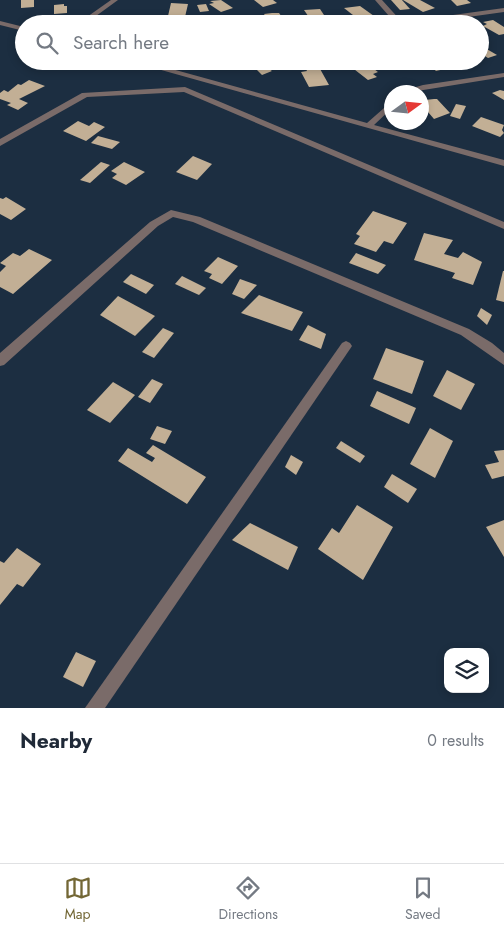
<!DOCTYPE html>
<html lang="en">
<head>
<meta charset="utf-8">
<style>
  body { margin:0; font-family:Jost,sans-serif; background:#f6f6f7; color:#1f2937 }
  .controls { position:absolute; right:15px; bottom:15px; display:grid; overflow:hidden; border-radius:10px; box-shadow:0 2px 8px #0003 }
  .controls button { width:45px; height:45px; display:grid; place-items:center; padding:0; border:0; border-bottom:1px solid #e0e1e3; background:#fff; color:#1f2937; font:25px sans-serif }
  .compass { position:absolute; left:384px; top:85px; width:45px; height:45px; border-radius:50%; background:#fff; box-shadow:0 2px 8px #0003; rotate:75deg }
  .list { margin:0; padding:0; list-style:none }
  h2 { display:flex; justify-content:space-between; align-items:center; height:65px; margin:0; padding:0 20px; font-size:21px }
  h2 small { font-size:16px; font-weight:400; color:#747a83 }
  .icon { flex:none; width:28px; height:28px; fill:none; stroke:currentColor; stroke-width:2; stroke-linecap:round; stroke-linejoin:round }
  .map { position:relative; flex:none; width:504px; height:708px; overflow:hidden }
  .search { position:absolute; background:#fff; box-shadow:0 2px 8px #0003; left:15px; right:15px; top:15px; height:55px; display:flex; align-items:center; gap:12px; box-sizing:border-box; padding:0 18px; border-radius:28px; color:#747a83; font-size:19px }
  .sheet { height:155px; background:#fff }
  nav { display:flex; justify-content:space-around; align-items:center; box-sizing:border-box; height:70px; border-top:1px solid #e0e1e3; background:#fff; font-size:14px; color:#747a83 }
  nav a { display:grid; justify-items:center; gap:2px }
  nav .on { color:#736735 }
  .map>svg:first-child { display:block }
  .building { fill:#c2af95 }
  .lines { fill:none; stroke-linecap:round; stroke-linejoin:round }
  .minor { fill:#7a6b69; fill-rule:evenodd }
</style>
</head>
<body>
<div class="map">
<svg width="504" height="708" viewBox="0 0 504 708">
  <rect width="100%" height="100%" fill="#1c2e41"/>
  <g class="building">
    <path d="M21,0H34V7L21,8Z"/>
    <path d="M221,0L233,8L221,12L209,4L214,3L210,1Z"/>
    <path d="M254,0H273L277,3L263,7Z"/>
    <path d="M391,0H402L410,9L400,10Z"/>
    <path d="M403,0H420L435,8L423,12Z"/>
    <path d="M451,0H467L471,3L457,6Z"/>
    <path d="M171,3L188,4L185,17L168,16Z"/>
    <path d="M64,4V6H67V13L54,14V5Z"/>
    <path d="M206,4L209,11L200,12L197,5Z"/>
    <path d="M360,6L374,16L358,19L344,8Z"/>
    <path d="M320,9L328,21L313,23L304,10Z"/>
    <path d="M272,13H279L287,24H271L264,14Z"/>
    <path d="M100,16L113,20L107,24L93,21Z"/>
    <path d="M493,20L504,27V34L499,35L483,26L487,24L483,22Z"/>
    <path d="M485,48L497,55L488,58L480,53V49Z"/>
    <path d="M268,61L275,67L269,69L272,71L262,75L249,62Z"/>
    <path d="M363,61L378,72L373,74L377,77L368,80L350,66Z"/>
    <path d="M414,61L419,69L402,70L397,64Z"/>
    <path d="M431,61H441L449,68L436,71L426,62Z"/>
    <path d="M319,67L329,85L309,87L301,72L307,71L306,69Z"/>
    <path d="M29,80L45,86L19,99L28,103L18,110L7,105L11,103L0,99V93L4,90L8,92L18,84L21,85Z"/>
    <path d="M500,90L504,91V100L492,93Z"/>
    <path d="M434,99H437L450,113L434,119L422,105V102H426L425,100Z"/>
    <path d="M456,104L466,106L460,119L450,116Z"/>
    <path d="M481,117L504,125L502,130L504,133L500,137L472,126Z"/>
    <path d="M78,121L89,126L94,122L105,127L86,141L63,131Z"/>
    <path d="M98,136L120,142L112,149L91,143Z"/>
    <path d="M193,156L212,164L197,180L176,172Z"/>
    <path d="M101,162L110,165L90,183L80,180Z"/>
    <path d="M124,162L145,172L126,185L112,178L117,174L111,171Z"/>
    <path d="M6,197L26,209L11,220L0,214V198L3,199Z"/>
    <path d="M373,211L407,223L393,244L384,241L376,252L354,244L360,236L356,234Z"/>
    <path d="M424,233L453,240L444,254L458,258L463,252L482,262L473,285L452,278L455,273L414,260Z"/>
    <path d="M29,249L52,260L13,294L0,287V272L6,266L0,263L13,253L20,256Z"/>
    <path d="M356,253L386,265L378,274L349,263Z"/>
    <path d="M218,257L238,266L222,284L209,278L212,274L204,271Z"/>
    <path d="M503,271H504V302L496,300Z"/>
    <path d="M131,274L154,285L146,294L123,282Z"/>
    <path d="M182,276L206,288L199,295L175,284Z"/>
    <path d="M240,279L257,285L244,299L232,294Z"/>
    <path d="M259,295L303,312L292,331L241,313Z"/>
    <path d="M118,296L155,316L135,336L100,315Z"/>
    <path d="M481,308L492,315L487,325L477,316Z"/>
    <path d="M308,325L326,334L321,349L299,340Z"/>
    <path d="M163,328L174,333L154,358L142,352Z"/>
    <path d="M386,348L424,361L412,394L373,379Z"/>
    <path d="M447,370L475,384L461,410L433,396Z"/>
    <path d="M152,379L163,384L150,403L138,397Z"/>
    <path d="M113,382L135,395L110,423L87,410Z"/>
    <path d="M377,391L416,408L409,424L370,406Z"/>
    <path d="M157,426L172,431L165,444L150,439Z"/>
    <path d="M430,428L453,441L435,478L410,464Z"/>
    <path d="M341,441L365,456L360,463L336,448Z"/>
    <path d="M153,445L206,477L187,504L118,461L128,448L152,462L155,458L146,453Z"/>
    <path d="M504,450V476L492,479L485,465L499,462L494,451Z"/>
    <path d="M291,455L303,462L296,475L285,467Z"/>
    <path d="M392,474L417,489L408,503L384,487Z"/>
    <path d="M357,505L393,527L363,580L318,549L332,528L339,533Z"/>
    <path d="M504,520V557L486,527Z"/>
    <path d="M250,523L298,547L288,570L232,540Z"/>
    <path d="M17,548L41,564L23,587L17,584L0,605V561L4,563Z"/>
    <path d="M76,652L96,661L83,687L63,677Z"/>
  </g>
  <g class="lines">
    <g class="minor">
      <path d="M111,0H118L85,24H77Z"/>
      <path d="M375,0H382L402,22L504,8V12L418,24H396Z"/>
      <path d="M0,21L24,27V31L0,25Z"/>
      <path d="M129,61H143L367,123L392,101V108L374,125L504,160V166Z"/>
      <path d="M504,73V77L411,92H399L423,85Z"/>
      <path d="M185,87L504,222V229L184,92L87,97L0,146V139L82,93Z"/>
      <path d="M171,210L200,217L469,329L492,343L504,353V365L461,335L193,222L173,217L158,226L4,365L0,366V353L150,222Z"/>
      <path d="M346,341L350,343L352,346L350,349L105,708H85L342,343Z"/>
    </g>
  </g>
</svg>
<div class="controls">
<button><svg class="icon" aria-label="layers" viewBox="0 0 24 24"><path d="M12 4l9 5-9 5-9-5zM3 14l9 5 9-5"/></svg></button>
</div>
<svg class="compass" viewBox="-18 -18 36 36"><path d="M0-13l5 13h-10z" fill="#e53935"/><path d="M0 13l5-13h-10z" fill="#747a83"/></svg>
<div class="search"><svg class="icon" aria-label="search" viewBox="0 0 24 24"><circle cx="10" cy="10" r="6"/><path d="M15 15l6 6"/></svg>Search here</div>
</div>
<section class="sheet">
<h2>Nearby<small>0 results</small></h2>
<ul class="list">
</ul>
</section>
<nav>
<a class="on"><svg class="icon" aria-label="map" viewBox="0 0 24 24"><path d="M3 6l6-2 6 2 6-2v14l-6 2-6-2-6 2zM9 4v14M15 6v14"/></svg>Map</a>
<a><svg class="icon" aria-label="directions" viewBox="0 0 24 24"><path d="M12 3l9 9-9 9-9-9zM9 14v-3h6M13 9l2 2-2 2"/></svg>Directions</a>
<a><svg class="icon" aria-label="saved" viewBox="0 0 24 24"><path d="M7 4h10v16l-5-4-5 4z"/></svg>Saved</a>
</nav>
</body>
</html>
